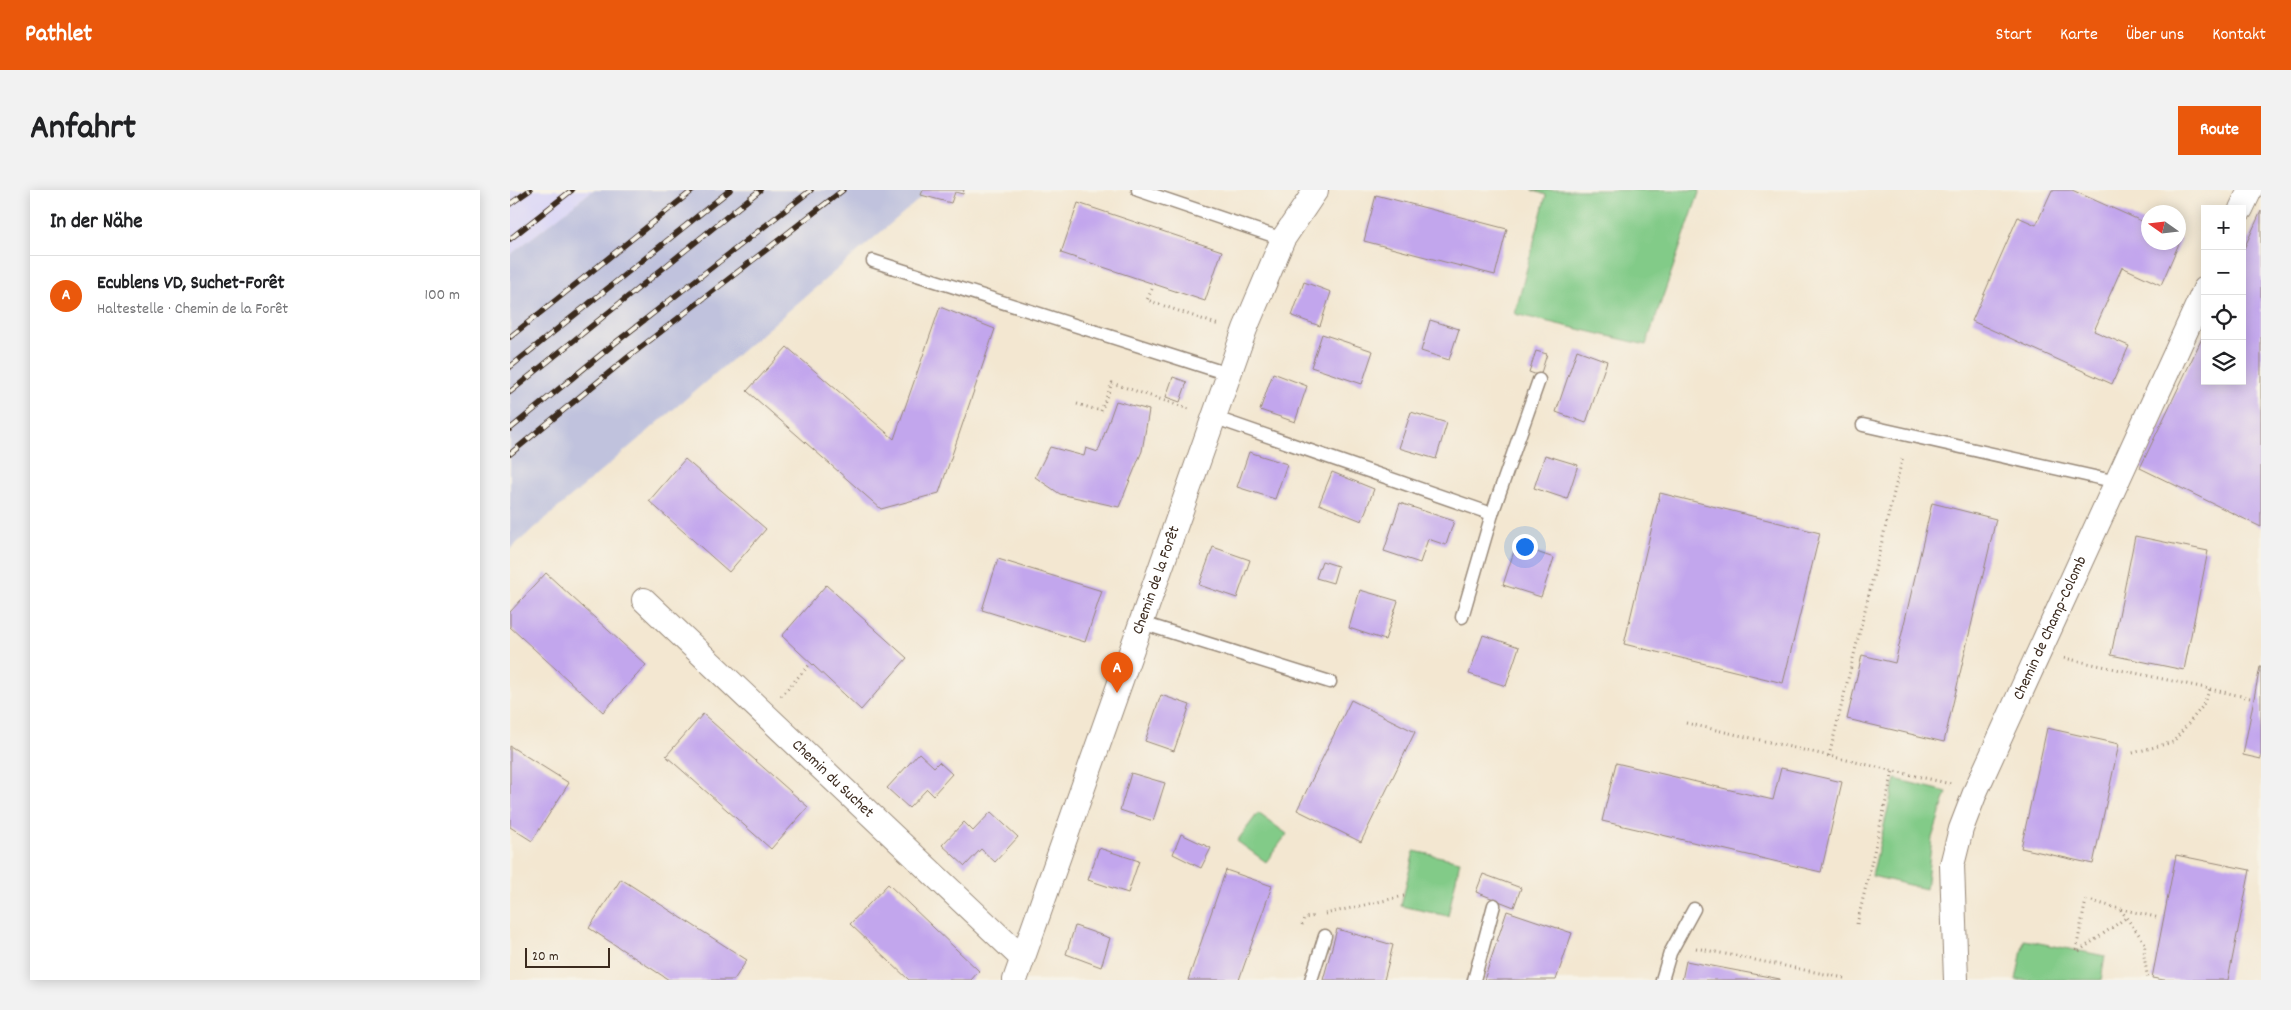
<!DOCTYPE html>
<html lang="de">
<head>
<meta charset="utf-8">
<style>
  body { margin:0; font-family:Dekko,sans-serif; background:#f2f2f2; color:#202124 }
  .controls { position:absolute; right:15px; top:15px; display:grid; overflow:hidden; border-radius:0px; box-shadow:0 2px 12px #0003 }
  .controls button { width:45px; height:45px; display:grid; place-items:center; padding:0; border:0; border-bottom:1px solid #e0e0e0; background:#fff; color:#202124; font:25px sans-serif }
  .compass { position:absolute; left:1631px; top:15px; width:45px; height:45px; border-radius:50%; background:#fff; box-shadow:0 2px 12px #0003; rotate:284deg }
  .scale { position:absolute; left:15px; bottom:12px; width:85px; box-sizing:border-box; padding-left:5px; border:2px solid #3b2a1e; border-top:0; font-size:14px; line-height:18px; white-space:nowrap; color:#3b2a1e; -webkit-text-stroke:4px #f7f3e8; paint-order:stroke }
  .you { position:absolute; left:1014px; top:356px; width:18px; height:18px; margin:-12px; border:4px solid #fff; border-radius:50%; background:#1a73e8; box-shadow:0 0 0 8px #1a73e833 }
  .badge { display:grid; place-items:center; width:32px; height:32px; border-radius:50%; background:#ea580c; color:#fff; font-size:16px; font-weight:700 }
  .pin { position:absolute; translate:-50% -41px; filter:drop-shadow(0 1px 2px #0008) }
  .pin::after { content:''; position:absolute; top:26px; width:18px; height:15px; background:inherit; clip-path:polygon(0 0,100% 0,50% 100%) }
  .list { margin:0; padding:0; list-style:none }
  h2 { display:flex; justify-content:space-between; align-items:center; height:65px; margin:0; padding:0 20px; font-size:21px }
  h2 small { font-size:16px; font-weight:400; color:#757577 }
  .list li { display:grid; grid-template-columns:32px 1fr auto; gap:15px; align-items:center; box-sizing:border-box; height:80px; padding:0 20px; border-top:1px solid #e0e0e0 }
  .list b { display:block; font-size:19px; white-space:nowrap }
  .list p { margin:0; font-size:16px; white-space:nowrap; color:#757577 }
  .list em { font-size:16px; font-style:normal; color:#757577 }
  .icon { flex:none; width:28px; height:28px; fill:none; stroke:currentColor; stroke-width:2; stroke-linecap:round; stroke-linejoin:round }
  .map { position:relative; flex:none; width:1751px; height:790px; overflow:hidden; border-radius:0px }
  header { display:flex; align-items:center; gap:30px; box-sizing:border-box; height:70px; padding:0 25px; background:#ea580c; color:#fff }
  header strong { font-size:24px }
  nav { display:flex; gap:28px; margin-inline-start:auto; font-size:18px }
  .intro { display:flex; align-items:center; justify-content:space-between; box-sizing:border-box; height:120px; padding:0 30px }
  h1 { margin:0; font-size:35px }
  .button { padding:12px 22px; border-radius:0px; background:#ea580c; color:#fff; font-size:18px; font-weight:700 }
  main { display:flex; gap:30px; padding:0 30px }
  aside { flex:1; background:#fff; border-radius:0px; box-shadow:0 2px 12px #0003 }
  .map>svg:first-child { display:block }
  .built { fill:#dad6f7 }
  .industrial { fill:#c0c2dd }
  .green { fill:#82cb88; stroke:#5e7a53 }
  .building { fill:#c2a6ed }
  .lines { fill:none; stroke-linecap:round; stroke-linejoin:round }
  .lane-casing { stroke:#978878; stroke-width:15 }
  .street-casing { stroke:#978878; stroke-width:26 }
  .path { stroke:#978878; stroke-width:3; stroke-dasharray:1 4; stroke-linecap:butt }
  .lane { stroke:#fff; stroke-width:12 }
  .street { stroke:#fff; stroke-width:24 }
  .rail-casing { stroke:#3b2a1e; stroke-width:5.5 }
  .rail { stroke:#f7f3e8; stroke-width:4; stroke-dasharray:11; stroke-linecap:butt }
  .labels { text-anchor:middle; dominant-baseline:central; stroke-width:5; stroke-linejoin:round; paint-order:stroke }
  .street-label { font-size:16px; fill:#3b2a1e; stroke:#f7f3e8 }
</style>
</head>
<body>
<header>
<strong>Pathlet</strong>
<nav><a>Start</a><a>Karte</a><a>Über uns</a><a>Kontakt</a></nav>
</header>
<div class="intro"><h1>Anfahrt</h1><a class="button">Route</a></div>
<main>
<aside>
<h2>In der Nähe<small></small></h2>
<ul class="list">
<li><span class="badge">A</span><div><b>Ecublens VD, Suchet-Forêt</b><p>Haltestelle · Chemin de la Forêt</p></div><em>100 m</em></li>
</ul>
</aside>
<div class="map">
<svg width="1751" height="790" viewBox="0 0 1751 790">
  <rect width="100%" height="100%" fill="#f7f3e8"/>
  <filter id="ink" filterUnits="userSpaceOnUse"><feTurbulence type="fractalNoise" baseFrequency=".02" numOctaves="2"/><feDisplacementMap in="SourceGraphic" scale="10" xChannelSelector="R" yChannelSelector="G"/><feConvolveMatrix kernelMatrix="1 2 1 2 8 2 1 2 1" color-interpolation-filters="sRGB"/></filter>
  <filter id="wash" filterUnits="userSpaceOnUse"><feTurbulence type="fractalNoise" baseFrequency=".0096" numOctaves="4" result="noise"/><feDisplacementMap in="SourceGraphic" scale="20" xChannelSelector="R" yChannelSelector="G"/><feGaussianBlur stdDeviation="1.12" result="paint"/><feColorMatrix in="noise" values="0 0 0 0 0 0 0 0 0 0 0 0 0 0 0 0 0 1.4 0 .05"/><feComposite in="paint" operator="in"/></filter>
  <g filter="url(#wash)">
    <rect width="100%" height="100%" fill="#f3e7d1"/>
    <path class="built" d="M0,0H83L0,65Z"/>
    <path class="industrial" d="M83,0H420L0,359V65Z"/>
    <g class="green">
      <path d="M1022,0H1190L1136,155L1005,124L1036,5Z"/>
      <path d="M1385,589L1437,602L1422,648L1416,699L1362,686Z"/>
      <path d="M748,623L777,644L756,672L727,651Z"/>
      <path d="M904,661L950,671L938,726L891,716Z"/>
      <path d="M1514,750L1595,766L1591,790H1506Z"/>
    </g>
    <g id="blocks">
      <g class="building">
        <path d="M413,0H454L453,4L445,2L441,13L411,5Z"/>
        <path d="M1542,0H1562L1638,34V52H1668V48L1671,49L1651,95L1612,77L1584,141L1619,156L1602,194L1462,131L1508,27L1526,35Z"/>
        <path d="M866,5L997,39L985,85L854,51Z"/>
        <path d="M568,13L712,61L695,111L551,63Z"/>
        <path d="M1751,21V337L1630,278L1695,142V191H1732V63Z"/>
        <path d="M794,92L821,102L810,136L782,126Z"/>
        <path d="M430,117L485,139L429,303L371,319L237,201L277,157L384,249Z"/>
        <path d="M920,130L949,139L939,170L911,161Z"/>
        <path d="M812,144L863,161L852,194L801,177Z"/>
        <path d="M1067,160L1097,171L1076,233L1046,222Z"/>
        <path d="M1026,161L1037,164L1030,186L1019,182Z"/>
        <path d="M763,183L797,196L785,232L750,220Z"/>
        <path d="M663,187L677,192L670,212L656,207Z"/>
        <path d="M606,211L639,220L632,261L609,317L550,304L525,287L540,257L574,266L576,258L588,262Z"/>
        <path d="M901,222L937,233L926,269L889,258Z"/>
        <path d="M739,262L777,274L765,309L727,297Z"/>
        <path d="M1035,265L1068,275L1057,309L1024,298Z"/>
        <path d="M175,269L256,339L219,382L139,311Z"/>
        <path d="M822,282L864,299L852,331L809,314Z"/>
        <path d="M1150,303L1310,343L1273,493L1114,454Z"/>
        <path d="M890,313L944,331L936,355L918,349L910,373L874,361Z"/>
        <path d="M1422,313L1486,329L1434,552L1337,529L1352,465L1385,473Z"/>
        <path d="M1625,346L1698,361L1674,480L1601,465Z"/>
        <path d="M1006,355L1044,368L1031,407L993,395Z"/>
        <path d="M703,357L740,370L727,408L689,395Z"/>
        <path d="M488,369L592,401L575,452L472,420Z"/>
        <path d="M812,371L828,376L823,393L806,388Z"/>
        <path d="M36,383L136,475L93,522L0,437V422Z"/>
        <path d="M316,395L397,468L351,520L272,446Z"/>
        <path d="M850,400L888,411L875,450L839,438Z"/>
        <path d="M973,445L1009,457L996,496L959,484Z"/>
        <path d="M1750,477H1751V569L1733,565Z"/>
        <path d="M651,505L680,515L664,561L635,551Z"/>
        <path d="M841,510L905,542L851,652L787,620Z"/>
        <path d="M193,524L298,617L261,659L156,566Z"/>
        <path d="M1537,538L1609,554L1583,674L1511,658Z"/>
        <path d="M0,556L59,593L22,651L0,637Z"/>
        <path d="M409,563L424,577L429,572L442,584L423,605L417,599L399,618L377,598Z"/>
        <path d="M1106,573L1263,610L1271,578L1332,592L1311,682L1092,631Z"/>
        <path d="M621,583L655,593L643,631L610,620Z"/>
        <path d="M481,622L508,647L485,672L471,659L455,676L432,655L454,632L463,641Z"/>
        <path d="M671,644L701,658L691,678L663,664Z"/>
        <path d="M589,658L629,671L618,703L578,690Z"/>
        <path d="M1666,665L1740,680L1718,790H1654L1642,788Z"/>
        <path d="M716,680L762,696L729,790H678Z"/>
        <path d="M973,684L1011,698L1004,717L966,702Z"/>
        <path d="M111,689L237,770L224,790H159L79,738Z"/>
        <path d="M378,694L469,781L461,790H399L340,734Z"/>
        <path d="M997,721L1062,743L1046,790H974Z"/>
        <path d="M565,736L600,748L591,777L556,764Z"/>
        <path d="M827,739L883,755L874,790H813Z"/>
        <path d="M1176,771L1270,789V790H1172Z"/>
      </g>
    </g>
  </g>
  <g filter="url(#ink)">
    <use href="#blocks" fill-opacity="0" stroke="#978878" stroke-width="1"/>
    <g class="lines">
      <defs>
        <g id="lane">
          <path d="M628,0L773,49"/>
          <path d="M363,71L718,184"/>
          <path d="M703,227L982,324L1029,190"/>
          <path d="M1353,235L1607,292"/>
          <path d="M952,427L982,324"/>
          <path d="M632,433L820,492"/>
          <path d="M801,790L815,746"/>
          <path d="M964,790L984,715"/>
          <path d="M1152,790L1160,763L1184,719"/>
        </g>
        <g id="street">
          <path d="M1731,19L1740,0"/>
          <path id="s1" d="M134,410L512,768"/>
          <path id="s2" d="M505,790L735,139L773,49L806,0"/>
          <path id="s3" d="M1446,790L1442,675L1451,639L1466,600L1695,99"/>
        </g>
      </defs>
      <use href="#lane" class="lane-casing"/>
      <use href="#street" class="street-casing"/>
      <g class="path">
        <path d="M642,99L637,110L709,135"/>
        <path d="M567,214L591,221L602,193L679,219"/>
        <path d="M1554,468L1700,499L1692,517L1663,552L1619,564"/>
        <path d="M1700,499L1740,508"/>
        <path d="M271,506L301,473"/>
        <path d="M1176,533L1441,594"/>
        <path d="M1319,566L1393,266"/>
        <path d="M1582,711L1610,719L1635,753L1634,766L1638,790"/>
        <path d="M1611,719L1650,728"/>
        <path d="M815,724L894,706"/>
        <path d="M1347,734L1383,581"/>
        <path d="M792,735L794,728L806,726"/>
        <path d="M1186,758L1334,788L1336,790"/>
        <path d="M1566,760L1576,710"/>
        <path d="M1569,761L1617,727"/>
      </g>
      <use href="#lane" class="lane"/>
      <use href="#street" class="street"/>
      <defs>
        <g id="rail">
          <path d="M0,14L20,0"/>
          <path d="M0,49L62,0"/>
          <path d="M0,147L183,0"/>
          <path d="M0,177L220,0"/>
          <path d="M0,202L250,0"/>
          <path d="M0,239L105,153L301,0"/>
          <path d="M0,264L117,168L333,0"/>
        </g>
      </defs>
      <use href="#rail" class="rail-casing"/>
      <use href="#rail" class="rail"/>
    </g>
  </g>
  <g class="labels">
    <g class="street-label">
      <text stroke="none"><textPath href="#s2" startOffset="424">Chemin de la Forêt</textPath></text>
      <text stroke="none"><textPath href="#s3" startOffset="372">Chemin de Champ-Colomb</textPath></text>
      <text stroke="none"><textPath href="#s1" startOffset="260">Chemin du Suchet</textPath></text>
    </g>
  </g>
</svg>
<div class="controls">
<button>+</button>
<button>−</button>
<button><svg class="icon" aria-label="locate" viewBox="0 0 24 24"><circle cx="12" cy="12" r="6"/><path d="M12 2v4M12 18v4M2 12h4M18 12h4"/></svg></button>
<button><svg class="icon" aria-label="layers" viewBox="0 0 24 24"><path d="M12 4l9 5-9 5-9-5zM3 14l9 5 9-5"/></svg></button>
</div>
<svg class="compass" viewBox="-18 -18 36 36"><path d="M0-13l5 13h-10z" fill="#e53935"/><path d="M0 13l5-13h-10z" fill="#757577"/></svg>
<div class="scale">20 m</div>
<div class="you"></div>
<div class="pin badge" style="left:607px;top:503px">A</div>
</div>
</main>
</body>
</html>
